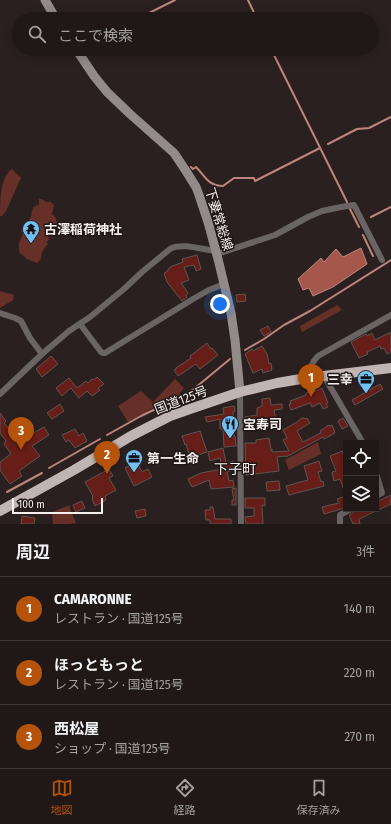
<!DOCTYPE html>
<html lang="ja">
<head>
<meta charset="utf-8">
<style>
  body { margin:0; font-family:"Fira Sans Condensed","Noto Sans JP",sans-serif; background:#282120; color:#f1f3f6 }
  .controls { position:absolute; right:12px; bottom:12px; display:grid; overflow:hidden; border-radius:0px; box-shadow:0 2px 10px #0003 }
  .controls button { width:36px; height:36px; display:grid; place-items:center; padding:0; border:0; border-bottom:1px solid #3d3736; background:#201817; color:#f1f3f6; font:20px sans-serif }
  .scale { position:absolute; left:12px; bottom:10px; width:91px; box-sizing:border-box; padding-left:4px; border:2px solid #f5efee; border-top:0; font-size:11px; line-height:14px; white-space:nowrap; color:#f5efee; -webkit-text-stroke:3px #201716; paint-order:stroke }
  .you { position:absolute; left:220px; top:304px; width:14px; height:14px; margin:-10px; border:3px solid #fff; border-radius:50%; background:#1a73e8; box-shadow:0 0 0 6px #1a73e833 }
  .badge { display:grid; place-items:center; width:26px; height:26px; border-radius:50%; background:#b45309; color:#fff; font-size:13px; font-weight:700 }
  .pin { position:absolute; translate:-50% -33px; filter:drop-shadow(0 1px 2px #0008) }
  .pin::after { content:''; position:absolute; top:21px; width:14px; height:12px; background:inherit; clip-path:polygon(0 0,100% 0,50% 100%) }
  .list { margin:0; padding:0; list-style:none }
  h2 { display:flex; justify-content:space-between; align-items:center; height:52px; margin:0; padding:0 16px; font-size:17px }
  h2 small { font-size:13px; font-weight:400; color:#a2a0a1 }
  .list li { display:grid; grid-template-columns:26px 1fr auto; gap:12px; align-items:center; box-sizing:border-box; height:64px; padding:0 16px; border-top:1px solid #3d3736 }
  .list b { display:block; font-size:15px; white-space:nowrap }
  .list p { margin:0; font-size:13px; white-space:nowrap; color:#a2a0a1 }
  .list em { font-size:13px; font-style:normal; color:#a2a0a1 }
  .icon { flex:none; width:22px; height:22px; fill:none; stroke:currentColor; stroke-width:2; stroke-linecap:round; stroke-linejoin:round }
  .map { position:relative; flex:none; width:391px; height:524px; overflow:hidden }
  .search { position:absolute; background:#201817; box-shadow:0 2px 10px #0003; left:12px; right:12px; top:12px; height:44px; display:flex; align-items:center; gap:10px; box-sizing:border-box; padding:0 14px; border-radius:22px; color:#a2a0a1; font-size:15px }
  .sheet { height:244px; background:#201817 }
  nav { display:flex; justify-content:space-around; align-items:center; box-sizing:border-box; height:56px; border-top:1px solid #3d3736; background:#201817; font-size:11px; color:#a2a0a1 }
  nav a { display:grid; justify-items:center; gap:2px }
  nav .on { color:#b45309 }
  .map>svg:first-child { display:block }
  .green { fill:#662f28 }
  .water { fill:#a6574c; stroke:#be857d }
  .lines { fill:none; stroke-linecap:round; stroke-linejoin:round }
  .stream { stroke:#be857d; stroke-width:2 }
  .building { fill:#671e18; stroke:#5f5452 }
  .minor { stroke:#6a6564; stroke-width:6 }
  .secondary { stroke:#938b89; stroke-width:9 }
  .trunk { stroke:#c0b5b3; stroke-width:10 }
  .labels { text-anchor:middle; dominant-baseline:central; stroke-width:3; stroke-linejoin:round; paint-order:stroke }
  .street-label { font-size:13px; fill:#f5efee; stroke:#201716 }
  .poi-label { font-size:13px; font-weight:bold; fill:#f5efee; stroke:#201716; text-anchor:start }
  .neighbourhood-label { font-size:14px; fill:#f5efee; stroke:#201716 }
</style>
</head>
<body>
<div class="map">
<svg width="391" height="524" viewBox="0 0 391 524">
  <rect width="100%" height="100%" fill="#2a201f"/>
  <g class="green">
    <path d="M12,169L21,178L6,211L2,216H0C0,200 0,177 12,169Z"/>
    <path d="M39,199H42L46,202H51L54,205L52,214C61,221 56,229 47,232L49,239L47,242L48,244C44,248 41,253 41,259L37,263L27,259L20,253L19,250V243L23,233L21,231L24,225L27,226L32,214L31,213L33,208L36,205L38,206L39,204Z"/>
    <path d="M0,291L14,295L13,300L0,308Z"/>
    <path d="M337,305L342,310L302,332L300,326Z"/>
    <path d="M175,379L184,388L177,397L157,406L128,422L118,406L141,391L153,402Z"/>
    <path d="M318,442L321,454L289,470L285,460Z"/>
    <path d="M70,505V509L76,523L69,524H53L52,515L53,514L52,512Z"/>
  </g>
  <path class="water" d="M361,248L367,264L333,287L313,296L309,288L303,290L298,279L321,258L324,262L336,249L343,257Z"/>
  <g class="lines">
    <g class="stream">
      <path d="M248,0L257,19"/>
      <path d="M139,19V18L175,0"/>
      <path d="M86,50L88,49"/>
      <path d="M274,55L347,202"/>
      <path d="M328,144L357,129L369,128L391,117"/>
      <path d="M191,167L193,169L196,167C206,177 207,185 223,186L234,178H254L255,181L320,148"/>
      <path d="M350,209L359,227"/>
      <path d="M371,217L391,207"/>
      <path d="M363,235L373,256"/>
      <path d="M245,350L264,339L284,325L310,311L391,260"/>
      <path d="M107,435L141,416L189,393L230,359"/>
      <path d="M49,468L100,439"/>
      <path d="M7,492L42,473"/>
    </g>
  </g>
  <g class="building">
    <path d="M197,255L201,269L196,271L194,265L184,267L189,280L181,283L188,293L186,296L187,297L182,301L167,282L164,273L168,271V269L170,268V267L183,262L182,259Z"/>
    <path d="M245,294L246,301L237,302L236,295Z"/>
    <path d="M268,326L271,332L264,336L260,330Z"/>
    <path d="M391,332V352L387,354L384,348L381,349L380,346L367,352L368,354L359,358L351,342L366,334L367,336L372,333L375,340Z"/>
    <path d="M207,343L211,349L212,348L218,355L200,369L196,364L178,376L174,370L176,369V368L191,358L190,356Z"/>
    <path d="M262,346L267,354L269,364L271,363L272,369H271L272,370L263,373L262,369L253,373L245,354L252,349L253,351Z"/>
    <path d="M51,356L58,364L42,377L36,369Z"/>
    <path d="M97,377L104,384L98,388L100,390L92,396L87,391L79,398L71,388L62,396L56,388L69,378L77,388L86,381L88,383L92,379L93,380Z"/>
    <path d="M380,384L383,389L355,405L352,400Z"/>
    <path d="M322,388L328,403L326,404L328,407L323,409L320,403L312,407L310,403L291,410L289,404H291L290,401L306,395V393L314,390V392Z"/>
    <path d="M270,398L271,405L282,404V409L274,410L276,420L259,422L260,429L245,430V417L257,415V408L262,406V399Z"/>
    <path d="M60,404L64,411L52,419L47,413Z"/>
    <path d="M234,406L235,411L233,412L234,424H233L234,436H235L236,446L224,447L223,429H220V419L207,422L205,417L224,414L223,408Z"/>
    <path d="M0,413L6,421L4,423L13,434L16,432L17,434L21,431L26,437L44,427L49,435L32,446L40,456L19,471L22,476L10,484L0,470V462L11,454L4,444L6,441L0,433Z"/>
    <path d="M302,418H304L305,419L307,418L310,423L297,431L303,442L321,433L320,431L329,425L330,426L332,425L335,433L324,439L323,437L286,457V456L277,457L279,471L246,475L245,443H256V440L269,438L271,450L272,449V452L289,451L283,440L287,438L283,430L297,422Z"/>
    <path d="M343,418L348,426L342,429L338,421Z"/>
    <path d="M75,429L79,436L83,433L87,441L75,448L69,440L66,442L62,435Z"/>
    <path d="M200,431L207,452L192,457L190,453L189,454L186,444L185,445L182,436Z"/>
    <path d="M223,448L226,463L234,461L235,467L229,468L230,471L227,472L229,481L233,480L234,487L211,489L209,480L192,487L188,479L201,473L222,469L220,458L210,461L208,452Z"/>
    <path d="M342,451L346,460V493H345L340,479L334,481L332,472L336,471L330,456Z"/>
    <path d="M319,461L322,471L318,472L321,482L323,481L324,486L289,495L286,486L308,480L304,466Z"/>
    <path d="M137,462L142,472L148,469L152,477L134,486L125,468Z"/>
    <path d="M109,469L113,476L109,478L116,490L105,496L106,500L95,506L92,499L93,498L92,496H93L85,482Z"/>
    <path d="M279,481L280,490L267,491L266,482Z"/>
    <path d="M236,488V505H232V500H234L232,489Z"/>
    <path d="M391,495V504L359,519L360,524H353L349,515L353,513L355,510L357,511L361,509H376V502Z"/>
    <path d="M346,496V507L341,509L324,514L322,507L339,503L337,499Z"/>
    <path d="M245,498H265V506L262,505L263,524H246L245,517L254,516V508H245Z"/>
    <path d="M82,501L85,508L76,512L73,505Z"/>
    <path d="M210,507H213L215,519H231V524H210V520H206L205,510H210Z"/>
    <path d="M145,509L146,516L137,518L135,511Z"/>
    <path d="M22,516L35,518L34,524H21Z"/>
  </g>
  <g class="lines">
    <g class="minor">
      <path d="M217,254L275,235L308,217L322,211L341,207L354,205L382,260"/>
      <path d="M0,313L15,318L21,321L30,338L42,354"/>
      <path d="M80,324L101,352L103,353H105L193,299L209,290L224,284"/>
      <path d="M324,376L363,443"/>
      <path d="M307,378C309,369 312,362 318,356L391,315"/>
      <path d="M240,392L241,524"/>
      <path d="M0,394L42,354L69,331L90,317L124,289L142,272L170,249C181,242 204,250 216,251"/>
      <path d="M376,473L382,493L376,496"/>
      <path d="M340,524V515L351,509"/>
    </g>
    <g class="secondary">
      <path d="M45,0L56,19"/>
      <path d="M76,49L94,76L107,92L130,114L174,153L186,171L196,187L199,195L208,222L218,259L231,313L235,340L240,392"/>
    </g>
    <path class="trunk" d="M0,511L74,470L131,436L170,416L187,410L240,392L277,383L307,378L391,368"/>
  </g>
  <defs>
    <symbol id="temple-pin" viewBox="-11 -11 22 30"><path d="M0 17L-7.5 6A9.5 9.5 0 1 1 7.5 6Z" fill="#71c1f5" stroke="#201716"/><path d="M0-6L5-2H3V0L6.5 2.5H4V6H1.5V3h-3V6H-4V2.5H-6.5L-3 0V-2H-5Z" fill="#111"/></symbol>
    <symbol id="office-pin" viewBox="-11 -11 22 30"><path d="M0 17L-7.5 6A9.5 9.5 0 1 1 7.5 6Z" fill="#71c1f5" stroke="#201716"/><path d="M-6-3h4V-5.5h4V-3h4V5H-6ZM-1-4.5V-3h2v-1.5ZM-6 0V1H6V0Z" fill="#111"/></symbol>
    <symbol id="restaurant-pin" viewBox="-11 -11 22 30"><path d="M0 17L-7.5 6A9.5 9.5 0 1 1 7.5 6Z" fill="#71c1f5" stroke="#201716"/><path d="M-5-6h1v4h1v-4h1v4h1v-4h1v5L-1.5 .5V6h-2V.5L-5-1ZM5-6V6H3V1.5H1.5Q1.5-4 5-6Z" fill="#111"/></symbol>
  </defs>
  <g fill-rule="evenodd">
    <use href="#temple-pin" x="21" y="219" width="20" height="27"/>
    <use href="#office-pin" x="356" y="369" width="20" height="27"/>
    <use href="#restaurant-pin" x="220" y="414" width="20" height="27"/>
    <use href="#office-pin" x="124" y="448" width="20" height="27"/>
  </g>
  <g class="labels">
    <g class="street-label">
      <text transform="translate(219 219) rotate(73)">下妻常総線</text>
      <text transform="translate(181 400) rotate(-21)">国道125号</text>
    </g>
    <g class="poi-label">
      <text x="44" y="229">古澤稲荷神社</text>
      <text x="353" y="379" text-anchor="end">三幸</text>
      <text x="243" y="424">宝寿司</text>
      <text x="147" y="458">第一生命</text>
    </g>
    <g class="neighbourhood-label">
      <text x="235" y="469">下子町</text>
    </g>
  </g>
</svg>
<div class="controls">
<button><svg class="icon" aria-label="locate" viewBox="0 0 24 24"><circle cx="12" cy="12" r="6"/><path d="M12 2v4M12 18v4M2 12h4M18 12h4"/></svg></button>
<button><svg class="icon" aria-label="layers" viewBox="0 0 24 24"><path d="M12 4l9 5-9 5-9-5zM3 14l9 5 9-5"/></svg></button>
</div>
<div class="scale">100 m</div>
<div class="you"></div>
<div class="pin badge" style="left:311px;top:397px">1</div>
<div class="pin badge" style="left:107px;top:474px">2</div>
<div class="pin badge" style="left:21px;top:450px">3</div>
<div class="search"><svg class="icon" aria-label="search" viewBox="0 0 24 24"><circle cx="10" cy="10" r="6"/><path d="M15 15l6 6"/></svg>ここで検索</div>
</div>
<section class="sheet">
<h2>周辺<small>3件</small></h2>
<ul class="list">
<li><span class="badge">1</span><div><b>CAMARONNE</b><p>レストラン · 国道125号</p></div><em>140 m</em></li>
<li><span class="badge">2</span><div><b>ほっともっと</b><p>レストラン · 国道125号</p></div><em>220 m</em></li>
<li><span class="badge">3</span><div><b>西松屋</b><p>ショップ · 国道125号</p></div><em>270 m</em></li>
</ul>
</section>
<nav>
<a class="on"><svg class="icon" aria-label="map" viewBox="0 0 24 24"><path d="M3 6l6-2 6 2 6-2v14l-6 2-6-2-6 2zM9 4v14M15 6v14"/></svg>地図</a>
<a><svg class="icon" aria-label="directions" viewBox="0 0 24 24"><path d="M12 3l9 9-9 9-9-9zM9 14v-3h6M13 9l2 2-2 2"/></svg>経路</a>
<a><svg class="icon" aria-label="saved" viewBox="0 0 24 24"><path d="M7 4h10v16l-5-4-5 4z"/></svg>保存済み</a>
</nav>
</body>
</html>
